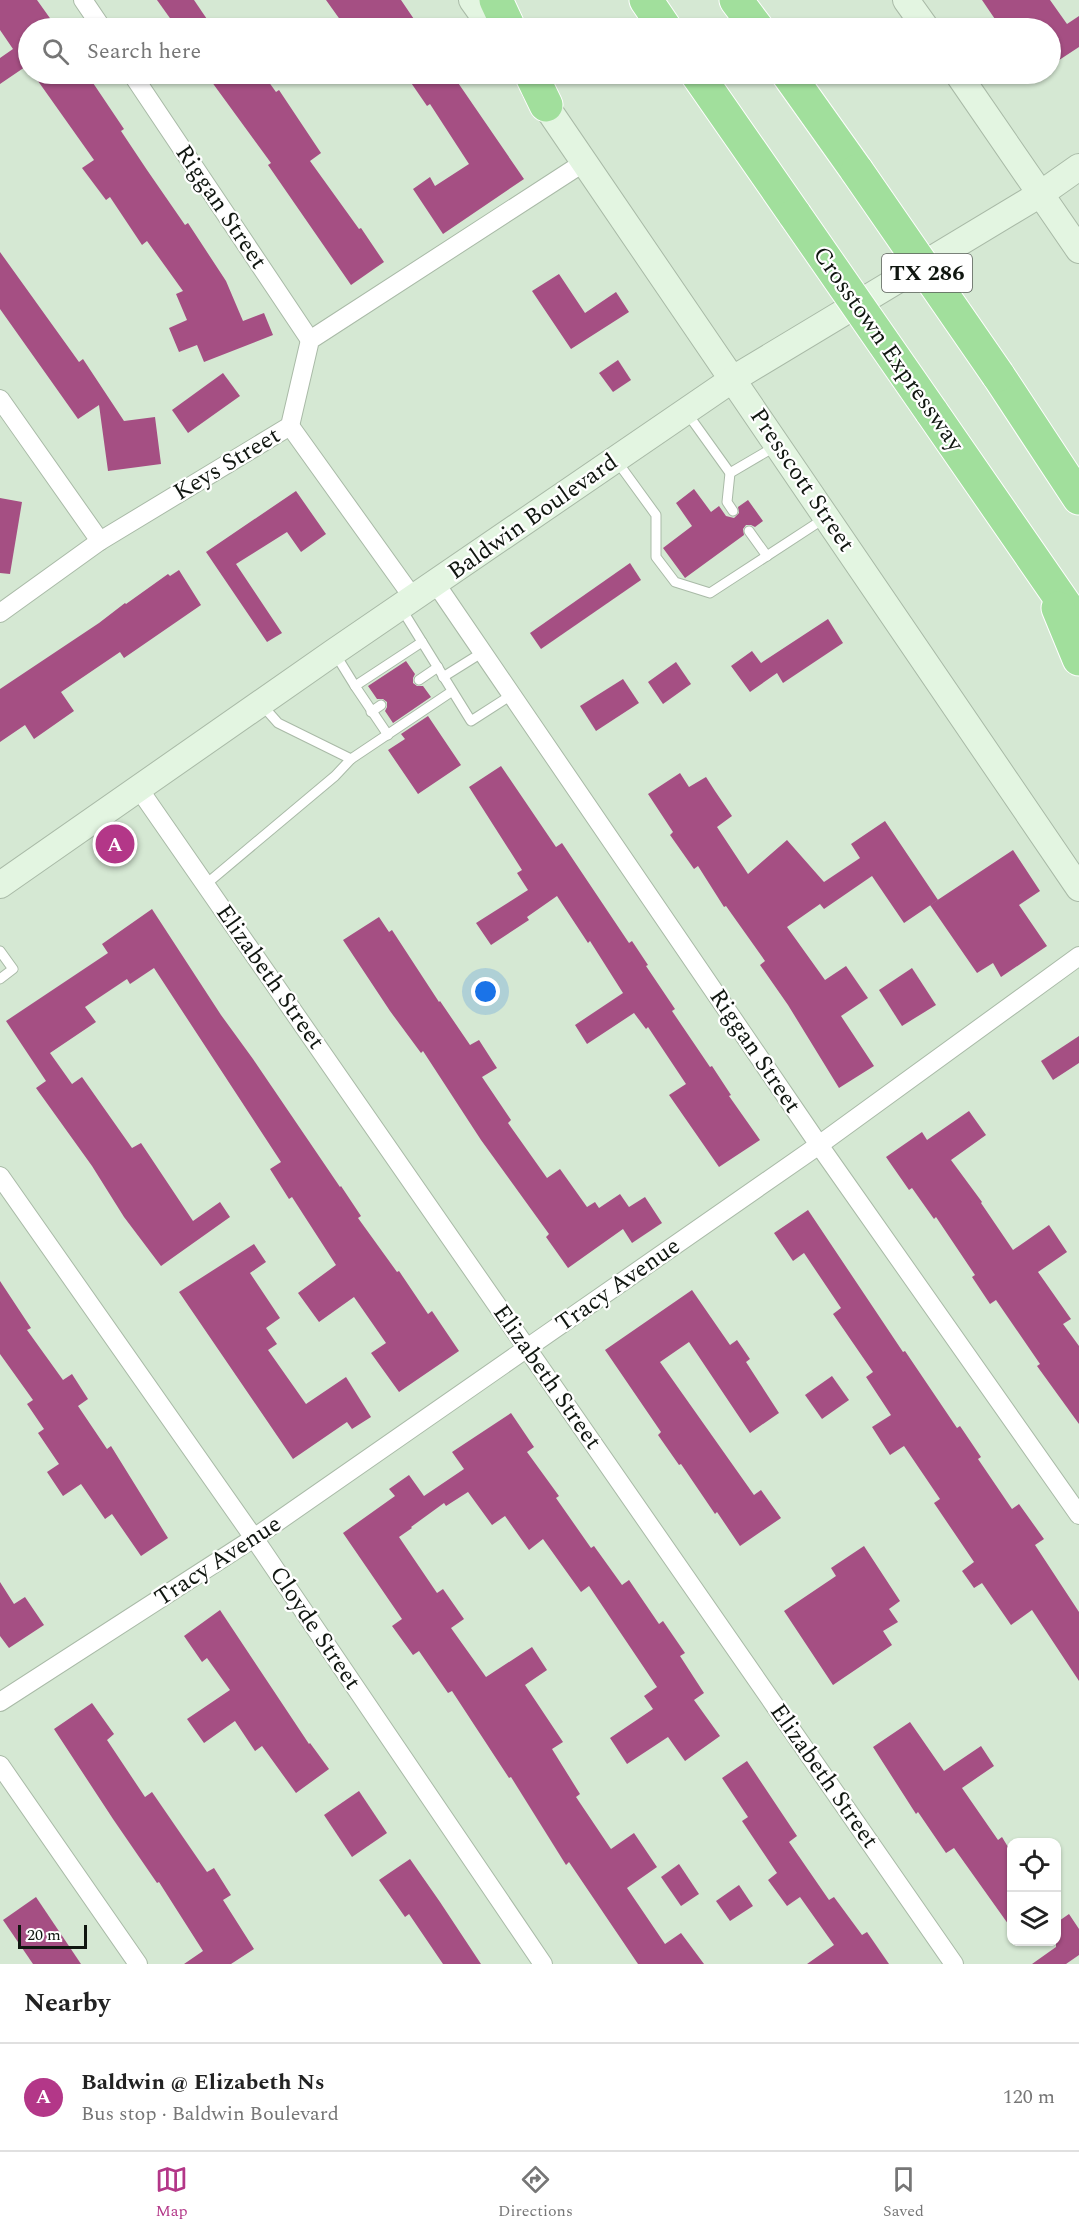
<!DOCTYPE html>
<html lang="en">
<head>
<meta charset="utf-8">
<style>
  body { margin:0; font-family:Spectral,serif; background:#f2f2f2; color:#222 }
  .controls { position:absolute; right:18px; bottom:18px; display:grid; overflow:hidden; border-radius:12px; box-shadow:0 2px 4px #0004 }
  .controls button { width:54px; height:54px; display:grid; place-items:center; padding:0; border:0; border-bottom:2px solid #e0e0e0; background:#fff; color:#222; font:30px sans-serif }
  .scale { position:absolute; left:18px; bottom:15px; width:69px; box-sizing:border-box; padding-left:6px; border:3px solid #101610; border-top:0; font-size:16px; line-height:21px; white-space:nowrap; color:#101610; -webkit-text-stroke:4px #fff; paint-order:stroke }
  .you { position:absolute; left:486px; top:992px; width:21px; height:21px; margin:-15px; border:4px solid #fff; border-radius:50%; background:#1a73e8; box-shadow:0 0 0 9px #1a73e833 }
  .badge { display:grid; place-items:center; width:39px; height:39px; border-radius:50%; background:#b33788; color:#fff; font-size:20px; font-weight:700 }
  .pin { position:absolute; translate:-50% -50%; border:3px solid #fff; box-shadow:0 2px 6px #0006 }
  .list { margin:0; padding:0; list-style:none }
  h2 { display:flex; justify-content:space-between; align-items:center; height:78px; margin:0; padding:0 24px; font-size:26px }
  h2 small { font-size:20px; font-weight:400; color:#767676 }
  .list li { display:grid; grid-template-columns:39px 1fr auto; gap:18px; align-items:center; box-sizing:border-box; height:108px; padding:0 24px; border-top:2px solid #e0e0e0 }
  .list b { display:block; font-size:22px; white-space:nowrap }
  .list p { margin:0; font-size:20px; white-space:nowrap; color:#767676 }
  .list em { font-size:20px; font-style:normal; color:#767676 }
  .icon { flex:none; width:33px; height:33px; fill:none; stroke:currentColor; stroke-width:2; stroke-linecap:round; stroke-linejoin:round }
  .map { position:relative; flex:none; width:1079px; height:1964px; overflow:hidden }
  .search { position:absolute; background:#fff; box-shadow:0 2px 4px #0004; left:18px; right:18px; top:18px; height:66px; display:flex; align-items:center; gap:15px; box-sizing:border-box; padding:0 21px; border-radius:33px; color:#767676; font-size:22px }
  .sheet { height:186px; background:#fff }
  nav { display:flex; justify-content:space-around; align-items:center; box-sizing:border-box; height:84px; border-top:2px solid #e0e0e0; background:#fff; font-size:16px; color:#767676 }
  nav a { display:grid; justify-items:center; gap:3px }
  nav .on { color:#b33788 }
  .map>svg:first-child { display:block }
  .building { fill:#a54f83 }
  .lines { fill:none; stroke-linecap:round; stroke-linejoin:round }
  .lane-casing { stroke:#a9baa7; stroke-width:11 }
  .street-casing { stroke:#a9baa7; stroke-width:20 }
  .secondary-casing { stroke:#a9baa7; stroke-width:28 }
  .highway-casing { stroke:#fff; stroke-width:35 }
  .lane { stroke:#fff; stroke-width:9 }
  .street { stroke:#fff; stroke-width:18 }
  .secondary { stroke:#e3f5e1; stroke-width:26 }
  .highway { stroke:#a1df9c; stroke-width:33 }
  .highway-bridge-casing { stroke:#fff; stroke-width:35; stroke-linecap:butt }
  .highway-bridge { stroke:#a1df9c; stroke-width:33 }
  .labels { text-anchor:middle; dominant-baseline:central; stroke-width:4.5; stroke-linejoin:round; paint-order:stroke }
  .shield { fill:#fff; stroke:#585c58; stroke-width:1.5 }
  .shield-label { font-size:22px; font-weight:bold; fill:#101610 }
  .street-label { font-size:24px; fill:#101610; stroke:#fff }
</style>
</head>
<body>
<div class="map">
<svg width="1079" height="1964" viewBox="0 0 1079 1964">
  <rect width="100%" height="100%" fill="#d5e8d3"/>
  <g class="building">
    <path d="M0,0H37L57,28H28V72L25,67L0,84V58L13,49L0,30Z"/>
    <path d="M157,0H194L213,28H177Z"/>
    <path d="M326,0H401L420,28H376L369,18L354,28H346Z"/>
    <path d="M982,0H1050L1067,24L1079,16V47L1050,66V28H1001Z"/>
    <path d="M33,74H87L124,129L121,131L147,170L185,225L188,223L226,281L243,321L264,313L273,335L204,362L197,345L179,352L169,328L187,320L176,294L183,291L147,241L142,245L110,197L106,200L82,168L94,160Z"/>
    <path d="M206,74H263L276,92L279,90L321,153L310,161L359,229L361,228L384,262L351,285L268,165L271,163Z"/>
    <path d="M405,74H452L524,179L443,234L413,189L430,177L435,186L469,164L430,104L427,106Z"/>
    <path d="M0,252L79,362L83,359L124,421L155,417L161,464L108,471L99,405L78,419L0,309Z"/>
    <path d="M559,274L585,313L616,292L629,312L571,349L532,291Z"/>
    <path d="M618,360L631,380L613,392L599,373Z"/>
    <path d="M223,373L240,396L188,433L172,410Z"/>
    <path d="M694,489L711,512L719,506L726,516L734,518L739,513L738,507L748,500L763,521L755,527L751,525H746L743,529L744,535L685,578L663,548L692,526L676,503Z"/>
    <path d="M296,491L326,534L301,552L287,532L236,564L282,633L267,642L206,552Z"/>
    <path d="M0,498L22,502L10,574L0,573Z"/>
    <path d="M630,563L641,580L541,649L530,633Z"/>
    <path d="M179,570L201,605L124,658L120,652L61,692L74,711L34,739L25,725L0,742V689L99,623L125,603L126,604L168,574L170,576Z"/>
    <path d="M828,619L843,643L783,683L777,673L750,692L731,666L752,651L761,663Z"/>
    <path d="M406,661L415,674L413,678V683L417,686H423L431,697L393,723L385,711L387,707V702L383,699H377L368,686Z"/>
    <path d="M676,662L691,684L663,704L648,682Z"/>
    <path d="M623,679L639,703L596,731L580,706Z"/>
    <path d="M428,716L461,765L418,794L388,750L405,739L401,734Z"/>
    <path d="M501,766L556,847L562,843L629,943L632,941L648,965L646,966L675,1009L672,1011L710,1067L712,1066L731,1095L729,1096L760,1140L719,1167L669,1095L686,1084L648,1027L646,1029L634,1013L587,1044L575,1025L623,993L590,941L588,943L557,896L527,917L529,920L491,945L476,923L528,890L517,873L522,870L469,787Z"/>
    <path d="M680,773L689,787L706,777L715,791L732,816L717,827L748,874L787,840L824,882L860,858L851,844L885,821L938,900L904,923L872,876L824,909L820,904L787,927L825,980L846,966L868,998L841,1016L874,1066L839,1088L788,1005L760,965L765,961L726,906L724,907L698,866L694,869L670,835L673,832L648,794Z"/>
    <path d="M1013,850L1040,891L1019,905L1047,946L1001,977L993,963L977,973L930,905Z"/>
    <path d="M152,909L221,1015L253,1059L340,1187L341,1186L361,1216L358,1218L397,1272L399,1271L428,1314L432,1311L459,1351L399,1392L371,1353L386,1343L354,1297L319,1322L298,1293L336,1265L292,1197L289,1199L270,1169L281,1162L154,968L130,984L127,979L85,1007L96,1022L50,1053L72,1084L82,1077L132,1148L141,1143L193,1221L220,1202L230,1217L161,1266L124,1217L92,1166L36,1088L46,1081L6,1021L108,953L102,944Z"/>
    <path d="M379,917L389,932L392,930L439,1002L440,1001L470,1045L479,1040L497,1068L482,1077L511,1120L508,1123L547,1178L560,1169L587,1207L595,1202L599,1208L620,1194L629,1207L645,1197L662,1223L632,1243L623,1229L568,1268L546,1237L549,1234L481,1140L423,1051L421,1053L390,1011L343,940Z"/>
    <path d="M912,968L936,1005L902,1026L879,990Z"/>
    <path d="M1079,1036V1063L1053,1080L1041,1061Z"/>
    <path d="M969,1111L986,1135L951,1160L982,1202L981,1203L1013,1250L1049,1225L1067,1252L1038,1272L1071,1319L1063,1324L1079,1346V1424L1037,1366L1040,1364L996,1300L990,1304L972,1277L975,1275L936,1217L934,1219L912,1188L909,1190L886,1157L922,1132L927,1140Z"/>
    <path d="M808,1210L903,1352L905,1351L957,1428L960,1426L981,1457L978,1459L1012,1509L1019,1504L1044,1539L1035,1545L1079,1612V1681L1032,1610L1011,1625L982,1583L974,1588L962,1571L974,1562L934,1503L940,1499L904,1446L890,1455L872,1427L891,1415L866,1377L873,1372L833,1314L841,1308L804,1253L793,1261L774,1233Z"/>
    <path d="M254,1244L266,1262L250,1273L280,1318L266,1328L277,1344L268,1350L306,1404L346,1377L371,1417L352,1429L347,1422L293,1459L179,1292Z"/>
    <path d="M0,1281L31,1328L27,1330L63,1380L72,1374L88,1399L78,1406L107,1449L111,1446L168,1538L141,1556L112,1514L105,1519L81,1484L63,1496L47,1472L59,1464L38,1433L44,1429L27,1404L33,1400L0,1354Z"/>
    <path d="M692,1290L730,1345L737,1340L750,1359L746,1362L779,1413L750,1433L689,1342L660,1362L754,1495L761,1490L781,1518L740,1546L717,1512L715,1514L681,1464L679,1465L658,1435L661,1432L605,1350Z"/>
    <path d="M832,1376L849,1400L822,1419L805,1395Z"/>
    <path d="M511,1413L534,1447L527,1452L559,1496L556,1498L591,1548L594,1546L622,1585L629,1580L659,1624L663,1621L685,1653L680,1656L704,1693L694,1700L720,1736L685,1761L668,1737L627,1764L610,1738L653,1709L644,1696L657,1687L589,1586L581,1592L543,1539L529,1550L505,1516L492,1525L468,1492L446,1506L444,1503L411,1527L412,1528L399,1537L437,1593L443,1589L464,1619L451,1628L486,1677L532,1647L547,1670L525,1685L563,1742L552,1749L580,1794L576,1797L611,1849L634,1833L657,1867L627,1888L665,1944L681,1933L704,1964H638L569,1862L566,1865L511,1777L509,1778L452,1691L448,1693L419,1651L413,1655L392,1626L402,1619L343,1533L395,1496L389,1489L409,1475L424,1496L464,1469L452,1452Z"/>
    <path d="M864,1546L900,1601L889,1609L898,1622L883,1631L892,1645L833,1685L784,1611L836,1576L831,1568Z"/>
    <path d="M0,1582L14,1604L25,1597L44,1625L9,1648L0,1636Z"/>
    <path d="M220,1610L309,1744L310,1743L329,1769L296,1793L262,1746L255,1751L235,1721L204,1743L187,1719L230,1690L207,1658L202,1662L184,1636Z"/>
    <path d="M92,1703L114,1734L107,1740L145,1797L152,1792L207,1872L214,1868L231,1895L223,1900L254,1949L231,1964H184L203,1951L159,1882L157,1883L113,1819L54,1729Z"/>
    <path d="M910,1722L944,1771L981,1746L994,1766L962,1788L998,1840L1002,1837L1011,1852V1928L954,1848L946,1853L918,1812L916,1814L873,1747Z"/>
    <path d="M747,1761L797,1836L789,1842L829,1900L834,1897L862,1935L867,1932L889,1964H807L834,1945L800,1897L787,1906L768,1880L777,1873L742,1821L748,1817L722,1778Z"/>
    <path d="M359,1791L387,1833L352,1857L324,1815Z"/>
    <path d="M410,1859L440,1902L481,1964H443L409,1914L405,1917L379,1880Z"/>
    <path d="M679,1864L699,1894L681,1906L661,1877Z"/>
    <path d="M739,1885L753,1906L730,1921L716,1901Z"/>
    <path d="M36,1897L81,1964H33L3,1920Z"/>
    <path d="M1069,1914L1079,1929V1955L1066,1964H1032L1056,1947V1923Z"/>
  </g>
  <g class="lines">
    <defs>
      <g id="lane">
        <path d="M687,413L730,473L776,446"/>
        <path d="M616,460L656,515V557L675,582L710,593L825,518"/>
        <path d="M730,473L727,502L733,511"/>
        <path d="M749,531L767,556"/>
        <path d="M401,608L471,721L513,694"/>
        <path d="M334,652L355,686"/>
        <path d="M443,677L483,652"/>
        <path d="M419,680L438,667"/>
        <path d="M262,705L278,723L351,759"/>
        <path d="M371,712L381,705"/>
        <path d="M388,735L355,686L422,642"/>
        <path d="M205,885L335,776L351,759L451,692"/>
        <path d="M0,951L13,969L0,979"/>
      </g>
      <g id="street">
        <path d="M83,0L102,28"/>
        <path d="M132,74L310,340"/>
        <path d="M0,399L100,541"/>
        <path d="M290,426L414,599"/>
        <path d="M436,584L819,1145L1079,1515"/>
        <path d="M0,613L100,541L290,426L310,340L583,163"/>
        <path d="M139,789L954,1964"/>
        <path d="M0,1176L254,1538L543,1964"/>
        <path d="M0,1702L254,1538L819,1145L1079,956"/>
        <path d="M0,1765L138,1964"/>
      </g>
      <g id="secondary">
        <path d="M472,0L492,28"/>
        <path d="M906,0L926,28"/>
        <path d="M958,74L1079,250"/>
        <path d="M535,90L1079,888"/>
        <path d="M0,885L334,652L733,379L1042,193L1079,167"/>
      </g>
      <g id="highway">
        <path d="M496,0L509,28"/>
        <path d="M646,0L665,28"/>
        <path d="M736,0L757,28"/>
        <path d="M531,74L546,105"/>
        <path d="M697,74L795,215"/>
        <path d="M788,74L857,171"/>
        <path d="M998,375L1079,498"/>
        <path d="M931,411L1079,625"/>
        <path d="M1058,608L1079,659"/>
      </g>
    </defs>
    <use href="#lane" class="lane-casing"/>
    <use href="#street" class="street-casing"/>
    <use href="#secondary" class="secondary-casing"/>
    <use href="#highway" class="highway-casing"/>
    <use href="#lane" class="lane"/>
    <use href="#street" class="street"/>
    <use href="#secondary" class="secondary"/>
    <use href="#highway" class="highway"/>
    <defs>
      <g id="highway-bridge">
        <path d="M857,171L998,375"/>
        <path d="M795,215L931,411"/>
      </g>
    </defs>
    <use href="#highway-bridge" class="highway-bridge-casing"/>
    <use href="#highway-bridge" class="highway-bridge"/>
  </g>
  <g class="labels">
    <rect class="shield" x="882" y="254" width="90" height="38" rx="4.5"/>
    <g class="shield-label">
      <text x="927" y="273">TX 286</text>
    </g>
    <g class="street-label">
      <text transform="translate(221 207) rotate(56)">Riggan Street</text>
      <text transform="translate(888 349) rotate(55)">Crosstown Expressway</text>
      <text transform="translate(227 464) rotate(-31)">Keys Street</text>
      <text transform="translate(802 480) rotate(56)">Presscott Street</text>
      <text transform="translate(533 517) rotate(-35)">Baldwin Boulevard</text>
      <text transform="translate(270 977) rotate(55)">Elizabeth Street</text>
      <text transform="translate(755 1051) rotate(56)">Riggan Street</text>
      <text transform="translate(618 1285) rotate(-35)">Tracy Avenue</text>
      <text transform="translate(547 1377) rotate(55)">Elizabeth Street</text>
      <text transform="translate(218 1561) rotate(-33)">Tracy Avenue</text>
      <text transform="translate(315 1628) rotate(56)">Cloyde Street</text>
      <text transform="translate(824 1776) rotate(55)">Elizabeth Street</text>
    </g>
  </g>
</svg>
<div class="controls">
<button><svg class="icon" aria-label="locate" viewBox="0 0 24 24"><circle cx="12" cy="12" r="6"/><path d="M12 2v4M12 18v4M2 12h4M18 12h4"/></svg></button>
<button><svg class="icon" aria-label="layers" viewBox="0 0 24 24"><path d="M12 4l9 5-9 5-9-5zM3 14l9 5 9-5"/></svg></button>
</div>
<div class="scale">20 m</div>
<div class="you"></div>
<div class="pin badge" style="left:115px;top:844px">A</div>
<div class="search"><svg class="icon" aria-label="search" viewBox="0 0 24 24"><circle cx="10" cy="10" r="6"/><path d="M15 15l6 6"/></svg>Search here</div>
</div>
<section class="sheet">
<h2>Nearby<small></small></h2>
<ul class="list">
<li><span class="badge">A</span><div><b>Baldwin @ Elizabeth Ns</b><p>Bus stop · Baldwin Boulevard</p></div><em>120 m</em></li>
</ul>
</section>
<nav>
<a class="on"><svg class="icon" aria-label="map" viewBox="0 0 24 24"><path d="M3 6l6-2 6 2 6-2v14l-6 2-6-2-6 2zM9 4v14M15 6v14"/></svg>Map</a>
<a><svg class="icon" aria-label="directions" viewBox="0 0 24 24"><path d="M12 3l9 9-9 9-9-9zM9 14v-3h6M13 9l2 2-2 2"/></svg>Directions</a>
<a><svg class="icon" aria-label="saved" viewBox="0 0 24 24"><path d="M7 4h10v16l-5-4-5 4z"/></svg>Saved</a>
</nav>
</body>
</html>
